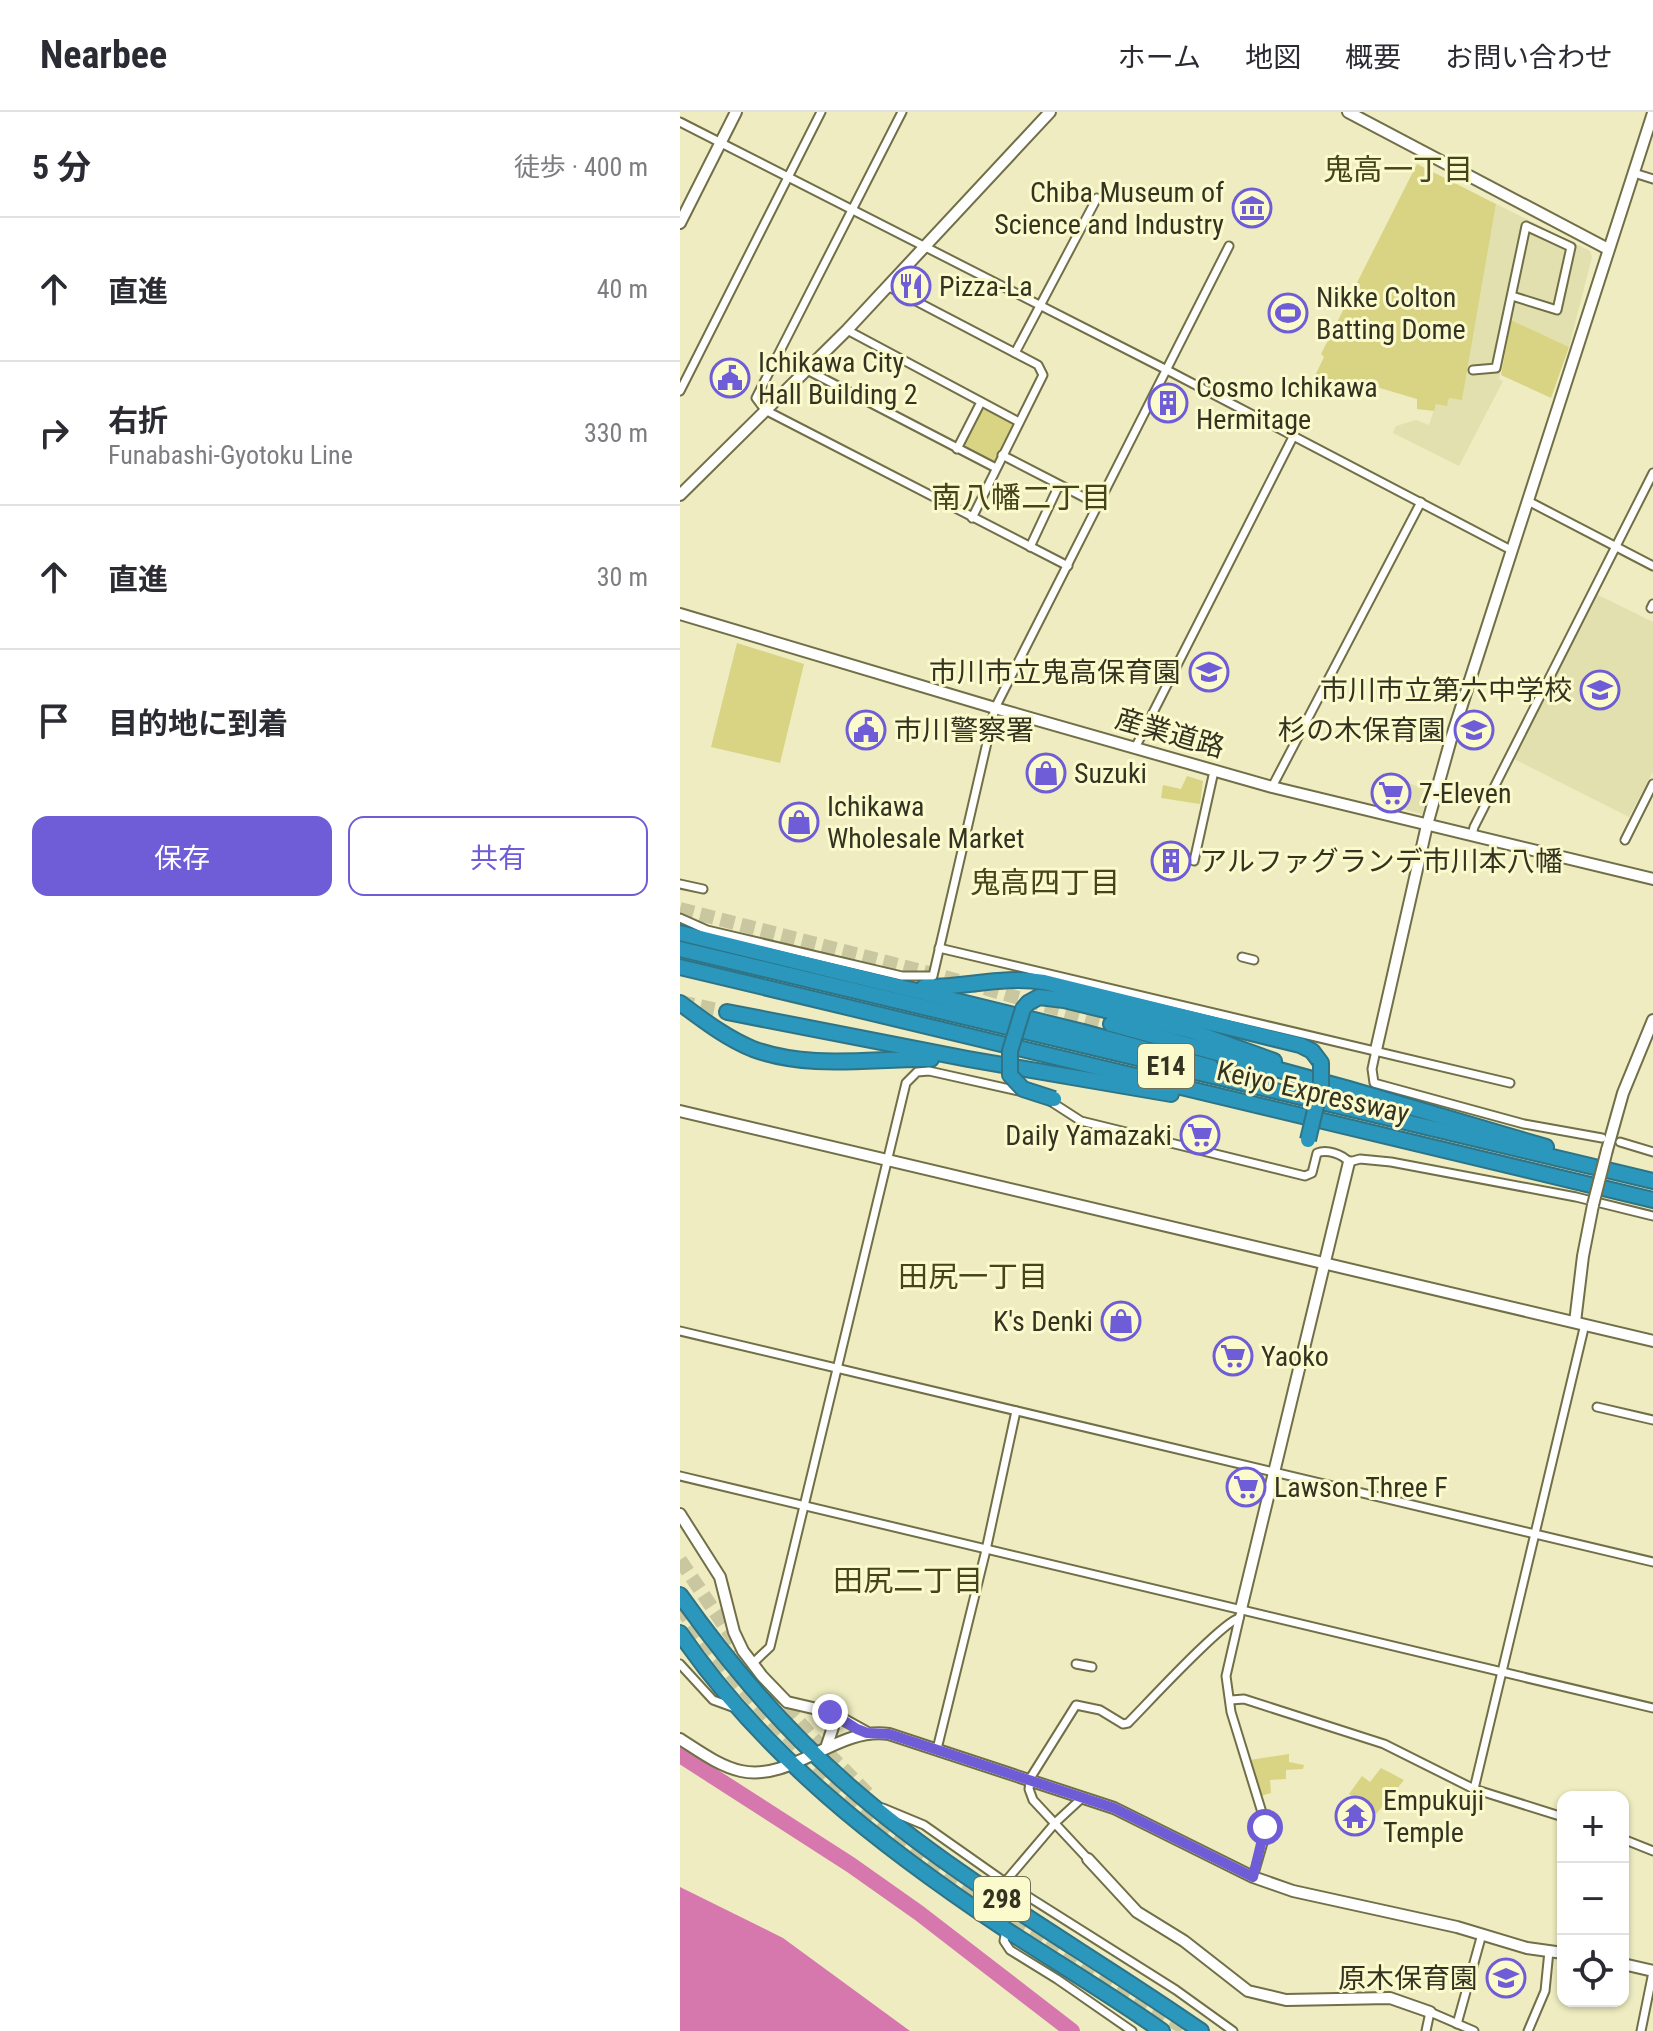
<!DOCTYPE html>
<html lang="ja">
<head>
<meta charset="utf-8">
<style>
  body { margin:0; font-family:"Roboto Condensed","Noto Sans JP",sans-serif; background:#f7f7f7; color:#2b2b33 }
  .controls { position:absolute; right:24px; bottom:24px; display:grid; overflow:hidden; border-radius:16px; box-shadow:0 2px 6px #0004 }
  .controls button { width:72px; height:72px; display:grid; place-items:center; padding:0; border:0; border-bottom:2px solid #e1e1e2; background:#fff; color:#2b2b33; font:40px sans-serif }
  .stop { position:absolute; width:24px; height:24px; margin:-18px; border:6px solid #6f5dd7; border-radius:50%; background:#fff }
  .stop.end { background:#6f5dd7; border-color:#fff; box-shadow:0 2px 8px #0008 }
  .list { margin:0; padding:0; list-style:none }
  h2 { display:flex; justify-content:space-between; align-items:center; height:104px; margin:0; padding:0 32px; font-size:34px }
  h2 small { font-size:26px; font-weight:400; color:#7c7c81 }
  .list li { display:grid; grid-template-columns:52px 1fr auto; gap:24px; align-items:center; box-sizing:border-box; height:144px; padding:0 32px; border-top:2px solid #e1e1e2 }
  .list b { display:block; font-size:30px; white-space:nowrap }
  .list p { margin:0; font-size:26px; white-space:nowrap; color:#7c7c81 }
  .list em { font-size:26px; font-style:normal; color:#7c7c81 }
  .actions { display:flex; gap:16px; padding:24px 32px }
  .actions a { flex:1; padding:18px 0; border:2px solid #6f5dd7; border-radius:16px; text-align:center; font-size:28px; color:#6f5dd7 }
  .actions .main { background:#6f5dd7; color:#fff }
  .icon { flex:none; width:44px; height:44px; fill:none; stroke:currentColor; stroke-width:2; stroke-linecap:round; stroke-linejoin:round }
  .map { position:relative; flex:none; width:973px; height:1919px; overflow:hidden }
  header { display:flex; align-items:center; gap:48px; box-sizing:border-box; height:112px; padding:0 40px; background:#fff; border-bottom:2px solid #e1e1e2 }
  header strong { font-size:38px }
  nav { display:flex; gap:44px; margin-inline-start:auto; font-size:28px }
  main { display:flex }
  aside { flex:1; background:#fff }
  .map>svg:first-child { display:block }
  .built { fill:#e2e0ae }
  .green { fill:#d8d483 }
  .water { fill:#d678ad }
  .lines { fill:none; stroke-linecap:round; stroke-linejoin:round }
  .river { stroke:#d678ad; stroke-width:16 }
  .highway-tunnel { stroke:#c9c7a0; stroke-width:14; stroke-dasharray:14 7; stroke-linecap:butt }
  .street-casing { stroke:#716f48; stroke-width:11 }
  .secondary-casing { stroke:#716f48; stroke-width:14 }
  .highway-casing { stroke:#2e7486; stroke-width:18 }
  .street { stroke:#fff; stroke-width:7 }
  .secondary { stroke:#fff; stroke-width:10 }
  .highway { stroke:#2b97bc; stroke-width:14 }
  .secondary-bridge-casing { stroke:#716f48; stroke-width:14; stroke-linecap:butt }
  .highway-bridge-casing { stroke:#2e7486; stroke-width:18; stroke-linecap:butt }
  .secondary-bridge { stroke:#fff; stroke-width:10 }
  .highway-bridge { stroke:#2b97bc; stroke-width:14 }
  .route { stroke:#6f5dd7; stroke-width:10 }
  .labels { text-anchor:middle; dominant-baseline:central; stroke-width:6; stroke-linejoin:round; paint-order:stroke }
  .shield { fill:#fbfacd; stroke:#706f55; stroke-width:2 }
  .shield-label { font-size:26px; font-weight:bold; fill:#343322 }
  .poi-label { font-size:28px; fill:#343322; stroke:#fbfacd; text-anchor:start }
  .street-label { font-size:28px; fill:#343322; stroke:#fbfacd }
  .neighbourhood-label { font-size:30px; fill:#46441d; stroke:#fbfacd }
</style>
</head>
<body>
<header>
<strong>Nearbee</strong>
<nav><a>ホーム</a><a>地図</a><a>概要</a><a>お問い合わせ</a></nav>
</header>
<main>
<aside>
<h2>5 分<small>徒歩 · 400 m</small></h2>
<ul class="list">
<li><svg class="icon" aria-label="ahead" viewBox="0 0 24 24"><path d="M12 20V5M6 11l6-6 6 6"/></svg><div><b>直進</b></div><em>40 m</em></li>
<li><svg class="icon" aria-label="right" viewBox="0 0 24 24"><path d="M7 20v-9h11M14 6l5 5-5 5"/></svg><div><b>右折</b><p>Funabashi-Gyotoku Line</p></div><em>330 m</em></li>
<li><svg class="icon" aria-label="ahead" viewBox="0 0 24 24"><path d="M12 20V5M6 11l6-6 6 6"/></svg><div><b>直進</b></div><em>30 m</em></li>
<li><svg class="icon" aria-label="arrive" viewBox="0 0 24 24"><path d="M6 21V4h12l-3 4 3 4H6"/></svg><div><b>目的地に到着</b></div></li>
</ul>
<div class="actions"><a class="main">保存</a><a>共有</a></div>
</aside>
<div class="map">
<svg width="973" height="1919" viewBox="0 0 973 1919">
  <rect width="100%" height="100%" fill="#eeecc0"/>
  <g class="built">
    <path d="M816,92L910,139L912,145L889,235L831,208L819,267L823,269L779,354L713,321L716,314L736,308L749,313L756,292L768,286L782,287Z"/>
    <path d="M916,482L973,510V660L949,705L832,646Z"/>
    <path d="M716,667L749,678L742,702L715,695L701,688L710,670L713,671Z"/>
  </g>
  <g class="green">
    <path d="M737,52L816,92L782,288L769,286L767,294L756,292L754,299L737,297V287L673,268L663,285L632,270L644,245L641,242Z"/>
    <path d="M831,208L889,235L871,286L821,263Z"/>
    <path d="M305,295L332,309L333,312L315,349L311,350L283,336L282,332L301,296Z"/>
    <path d="M57,531L124,552L100,651L31,635Z"/>
    <path d="M507,664L523,669L520,692L481,686L483,673L501,677Z"/>
    <path d="M609,1642V1650L624,1653L623,1657L606,1658V1667L590,1668L591,1681L581,1684L570,1648Z"/>
    <path d="M701,1656L724,1668L696,1702L669,1682L682,1664L690,1670Z"/>
  </g>
  <path class="water" d="M0,1775L103,1826L230,1919H0Z"/>
  <g class="lines">
    <path class="river" d="M0,1643L171,1753L239,1801L392,1919"/>
    <g class="highway-tunnel">
      <path d="M0,797L261,864L431,912"/>
      <path d="M0,890L47,900"/>
      <path d="M0,1448L60,1537"/>
      <path d="M0,1495C96,1632 205,1721 345,1812"/>
      <path d="M92,1579L134,1627L190,1684"/>
      <path d="M331,1812L374,1840"/>
      <path d="M369,1827L508,1919"/>
    </g>
    <defs>
      <g id="street">
        <path d="M222,0L76,286L85,298L388,454"/>
        <path d="M0,10L487,258L831,438"/>
        <path d="M954,61L973,67"/>
        <path d="M209,175L358,253L363,263L292,406"/>
        <path d="M167,218L339,310"/>
        <path d="M335,241L417,86"/>
        <path d="M127,258L316,356"/>
        <path d="M793,258L816,256L846,114L891,135L877,198L832,184"/>
        <path d="M0,279L141,0"/>
        <path d="M277,337L301,290"/>
        <path d="M322,343L419,393"/>
        <path d="M848,389L973,454"/>
        <path d="M350,435L379,373"/>
        <path d="M971,496L973,492"/>
        <path d="M455,636L614,323"/>
        <path d="M592,675L741,390"/>
        <path d="M792,723L794,715L973,361"/>
        <path d="M945,728L973,672"/>
        <path d="M514,749L534,659"/>
        <path d="M0,772L23,777"/>
        <path d="M0,806L27,818L222,864H253L315,596L549,134"/>
        <path d="M259,836L830,971"/>
        <path d="M562,845L574,848"/>
        <path d="M696,938L692,957L694,971L844,1012L922,1026"/>
        <path d="M370,989L401,1009L625,1064L632,1061L637,1041C647,1037 662,1042 669,1050L680,1047L711,1050L896,1085L973,1104"/>
        <path d="M940,1030L973,1040"/>
        <path d="M0,1219L973,1450"/>
        <path d="M917,1295L973,1308"/>
        <path d="M0,1364L973,1596"/>
        <path d="M560,1503L546,1564L551,1600L584,1707L585,1724L573,1765"/>
        <path d="M0,1552L33,1588L55,1596"/>
        <path d="M72,1552L90,1535L226,971L237,960L249,959L343,980"/>
        <path d="M396,1552L412,1555"/>
        <path d="M551,1588L564,1587L704,1632L794,1677L883,1705"/>
        <path d="M257,1637L306,1438L336,1299"/>
        <path d="M794,1677L905,1212"/>
        <path d="M203,1696L244,1713L325,1770L496,1878L553,1919"/>
        <path d="M943,1727L973,1739"/>
        <path d="M408,1747L353,1688L349,1677L351,1665L396,1593L420,1598L443,1612L448,1611C466,1593 541,1511 559,1506"/>
        <path d="M325,1770L376,1710L402,1686"/>
        <path d="M326,1818L324,1829L330,1838L377,1867L452,1919"/>
        <path d="M777,1912L802,1822"/>
        <path d="M746,1919L750,1900L794,1919"/>
        <path d="M848,1919L865,1879L869,1839"/>
        <path d="M961,1919L973,1860"/>
      </g>
      <g id="secondary">
        <path d="M668,0L928,137"/>
        <path d="M0,111L56,0"/>
        <path d="M0,383L167,218L370,0"/>
        <path d="M0,502L315,596L592,675L973,767"/>
        <path d="M696,938L747,713L771,627L973,1"/>
        <path d="M0,999L973,1229"/>
        <path d="M927,1038L943,981L973,908"/>
        <path d="M895,1210L903,1144L913,1093"/>
        <path d="M0,1402L40,1465L54,1520L63,1539L82,1564L107,1590L150,1600L186,1620"/>
        <path d="M561,1497L669,1050"/>
        <path d="M139,1600L153,1615L146,1636"/>
        <path d="M0,1627C19,1639 39,1654 61,1659C113,1670 157,1614 209,1622L434,1696L573,1765L613,1779L777,1815L847,1836L883,1841"/>
        <path d="M408,1747L457,1800L504,1829L568,1879L606,1888L710,1886L750,1900"/>
        <path d="M943,1852L973,1859"/>
      </g>
      <g id="highway">
        <path d="M0,821L403,920L531,955"/>
        <path d="M0,837L973,1069"/>
        <path d="M0,855L973,1088"/>
        <path d="M244,875C285,876 323,863 364,870L620,933L632,939L641,951"/>
        <path d="M0,891C23,908 46,926 73,937C130,958 192,946 251,947"/>
        <path d="M343,897L348,891L359,885L384,888L511,919L594,949"/>
        <path d="M47,900L288,947L491,982"/>
        <path d="M431,912L669,977L866,1035"/>
        <path d="M0,1483C49,1552 104,1617 168,1673C276,1768 403,1837 521,1919"/>
        <path d="M0,1521C84,1644 202,1735 325,1817C377,1851 431,1883 482,1919"/>
      </g>
    </defs>
    <use href="#street" class="street-casing"/>
    <use href="#secondary" class="secondary-casing"/>
    <use href="#highway" class="highway-casing"/>
    <use href="#street" class="street"/>
    <use href="#secondary" class="secondary"/>
    <use href="#highway" class="highway"/>
    <defs>
      <path id="secondary-bridge" d="M913,1093L927,1038"/>
      <g id="highway-bridge">
        <path d="M343,897L330,939V963L343,977L374,987"/>
        <path d="M628,1028L641,973V951"/>
      </g>
    </defs>
    <use href="#secondary-bridge" class="secondary-bridge-casing"/>
    <use href="#highway-bridge" class="highway-bridge-casing"/>
    <use href="#secondary-bridge" class="secondary-bridge"/>
    <use href="#highway-bridge" class="highway-bridge"/>
  </g>
  <g class="lines">
    <path class="route" d="M150,1600L177,1617L187,1621L209,1622L434,1696L573,1765L585,1715"/>
  </g>
  <defs>
    <symbol id="museum-ring" viewBox="-11 -11 22 22"><circle r="9.5" fill="#fbfacd" stroke="#6f5dd7" stroke-width="1.5"/><path d="M0-6L6-3V-2H-6V-3ZM-5-1h2V3h-2ZM-1-1h2V3h-2ZM3-1h2V3H3ZM-6 4H6V6H-6Z" fill="#6f5dd7"/></symbol>
    <symbol id="restaurant-ring" viewBox="-11 -11 22 22"><circle r="9.5" fill="#fbfacd" stroke="#6f5dd7" stroke-width="1.5"/><path d="M-5-6h1v4h1v-4h1v4h1v-4h1v5L-1.5 .5V6h-2V.5L-5-1ZM5-6V6H3V1.5H1.5Q1.5-4 5-6Z" fill="#6f5dd7"/></symbol>
    <symbol id="stadium-ring" viewBox="-11 -11 22 22"><circle r="9.5" fill="#fbfacd" stroke="#6f5dd7" stroke-width="1.5"/><path d="M0-5a6.5 5 0 1 0 0 10a6.5 5 0 1 0 0-10ZM-3.5-1.8h7v3.6h-7Z" fill="#6f5dd7"/></symbol>
    <symbol id="civic-ring" viewBox="-11 -11 22 22"><circle r="9.5" fill="#fbfacd" stroke="#6f5dd7" stroke-width="1.5"/><path d="M-.6-6.5H3V-4.5H.6V-3L4-1V1h2V6H-6V1h2V-1L-.6-3ZM-1.2 2.5V6h2.4V2.5Z" fill="#6f5dd7"/></symbol>
    <symbol id="building-ring" viewBox="-11 -11 22 22"><circle r="9.5" fill="#fbfacd" stroke="#6f5dd7" stroke-width="1.5"/><path d="M-4-6H4V6H1V3H-1V6H-4ZM-2.5-4.3h1.7v1.8h-1.7ZM.8-4.3h1.7v1.8H.8ZM-2.5-1h1.7V.8h-1.7ZM.8-1h1.7V.8H.8Z" fill="#6f5dd7"/></symbol>
    <symbol id="school-ring" viewBox="-11 -11 22 22"><circle r="9.5" fill="#fbfacd" stroke="#6f5dd7" stroke-width="1.5"/><path d="M0-5L7-2L0 1L-7-2ZM-4 1L0 2.5L4 1V4Q0 6-4 4Z" fill="#6f5dd7"/></symbol>
    <symbol id="shop-ring" viewBox="-11 -11 22 22"><circle r="9.5" fill="#fbfacd" stroke="#6f5dd7" stroke-width="1.5"/><path d="M-5-2.5h2.3a2.7 3.5 0 0 1 5.4 0H5L5.5 6h-11ZM-1.5-2.5h3a1.5 2.3 0 0 0-3 0Z" fill="#6f5dd7"/></symbol>
    <symbol id="supermarket-ring" viewBox="-11 -11 22 22"><circle r="9.5" fill="#fbfacd" stroke="#6f5dd7" stroke-width="1.5"/><path d="M-6-5.5h2.5l.6 2H6L4.5 2H-2.5L-4.4-4H-6ZM-1.5 3.2a1.3 1.3 0 1 0 .1 0ZM3 3.2a1.3 1.3 0 1 0 .1 0Z" fill="#6f5dd7"/></symbol>
    <symbol id="temple-ring" viewBox="-11 -11 22 22"><circle r="9.5" fill="#fbfacd" stroke="#6f5dd7" stroke-width="1.5"/><path d="M0-6L5-2H3V0L6.5 2.5H4V6H1.5V3h-3V6H-4V2.5H-6.5L-3 0V-2H-5Z" fill="#6f5dd7"/></symbol>
  </defs>
  <g fill-rule="evenodd">
    <use href="#museum-ring" x="550" y="74" width="44" height="44"/>
    <use href="#restaurant-ring" x="209" y="152" width="44" height="44"/>
    <use href="#stadium-ring" x="586" y="179" width="44" height="44"/>
    <use href="#civic-ring" x="28" y="244" width="44" height="44"/>
    <use href="#building-ring" x="466" y="269" width="44" height="44"/>
    <use href="#school-ring" x="507" y="538" width="44" height="44"/>
    <use href="#school-ring" x="898" y="556" width="44" height="44"/>
    <use href="#civic-ring" x="164" y="596" width="44" height="44"/>
    <use href="#school-ring" x="772" y="596" width="44" height="44"/>
    <use href="#shop-ring" x="344" y="639" width="44" height="44"/>
    <use href="#supermarket-ring" x="689" y="659" width="44" height="44"/>
    <use href="#shop-ring" x="97" y="688" width="44" height="44"/>
    <use href="#building-ring" x="469" y="727" width="44" height="44"/>
    <use href="#supermarket-ring" x="498" y="1001" width="44" height="44"/>
    <use href="#shop-ring" x="419" y="1187" width="44" height="44"/>
    <use href="#supermarket-ring" x="531" y="1222" width="44" height="44"/>
    <use href="#supermarket-ring" x="544" y="1353" width="44" height="44"/>
    <use href="#temple-ring" x="653" y="1682" width="44" height="44"/>
    <use href="#school-ring" x="804" y="1844" width="44" height="44"/>
  </g>
  <g class="labels">
    <g class="shield">
      <rect x="458" y="932" width="56" height="44" rx="6"/>
      <rect x="294" y="1765" width="56" height="44" rx="6"/>
    </g>
    <g class="shield-label">
      <text x="486" y="954">E14</text>
      <text x="322" y="1787">298</text>
    </g>
    <g class="poi-label">
      <text x="544" y="80" text-anchor="end">Chiba Museum of<tspan x="544" dy="32">Science and Industry</tspan></text>
      <text x="259" y="174">Pizza-La</text>
      <text x="636" y="185">Nikke Colton<tspan x="636" dy="32">Batting Dome</tspan></text>
      <text x="78" y="250">Ichikawa City<tspan x="78" dy="32">Hall Building 2</tspan></text>
      <text x="516" y="275">Cosmo Ichikawa<tspan x="516" dy="32">Hermitage</tspan></text>
      <text x="501" y="560" text-anchor="end">市川市立鬼高保育園</text>
      <text x="892" y="578" text-anchor="end">市川市立第六中学校</text>
      <text x="214" y="618">市川警察署</text>
      <text x="766" y="618" text-anchor="end">杉の木保育園</text>
      <text x="394" y="661">Suzuki</text>
      <text x="739" y="681">7-Eleven</text>
      <text x="147" y="694">Ichikawa<tspan x="147" dy="32">Wholesale Market</tspan></text>
      <text x="519" y="749">アルファグランデ市川本八幡</text>
      <text x="492" y="1023" text-anchor="end">Daily Yamazaki</text>
      <text x="413" y="1209" text-anchor="end">K's Denki</text>
      <text x="581" y="1244">Yaoko</text>
      <text x="594" y="1375">Lawson Three F</text>
      <text x="703" y="1688">Empukuji<tspan x="703" dy="32">Temple</tspan></text>
      <text x="798" y="1866" text-anchor="end">原木保育園</text>
    </g>
    <g class="street-label">
      <text transform="translate(490 621) rotate(16)">産業道路</text>
      <text transform="translate(633 980) rotate(13)">Keiyo Expressway</text>
    </g>
    <g class="neighbourhood-label">
      <text x="718" y="57">鬼高一丁目</text>
      <text x="341" y="385">南八幡二丁目</text>
      <text x="365" y="770">鬼高四丁目</text>
      <text x="293" y="1164">田尻一丁目</text>
      <text x="228" y="1468">田尻二丁目</text>
    </g>
  </g>
</svg>
<div class="controls">
<button>+</button>
<button>−</button>
<button><svg class="icon" aria-label="locate" viewBox="0 0 24 24"><circle cx="12" cy="12" r="6"/><path d="M12 2v4M12 18v4M2 12h4M18 12h4"/></svg></button>
</div>
<div class="stop" style="left:585px;top:1715px"></div>
<div class="stop end" style="left:150px;top:1600px"></div>
</div>
</main>
</body>
</html>
